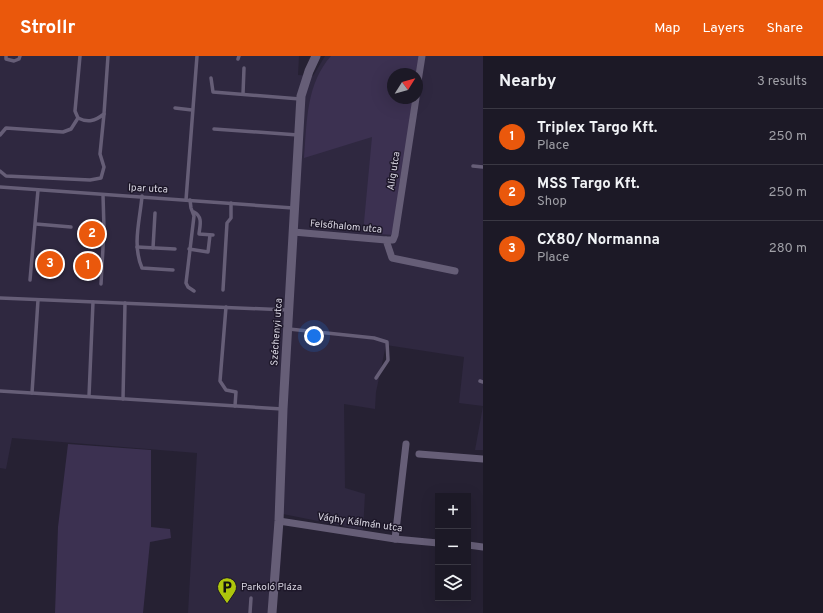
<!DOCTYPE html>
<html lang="en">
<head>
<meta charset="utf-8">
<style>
  body { margin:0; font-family:Overpass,sans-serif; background:#25222e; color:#f1f3f6 }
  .controls { position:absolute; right:12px; bottom:12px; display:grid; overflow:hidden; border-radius:0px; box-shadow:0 4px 16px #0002 }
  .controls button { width:36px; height:36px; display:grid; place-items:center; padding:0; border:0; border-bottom:1px solid #3a3843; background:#1c1926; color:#f1f3f6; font:20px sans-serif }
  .compass { position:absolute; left:387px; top:12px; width:36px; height:36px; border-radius:50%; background:#1c1926; box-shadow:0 4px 16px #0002; rotate:53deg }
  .you { position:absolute; left:314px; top:280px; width:14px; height:14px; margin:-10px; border:3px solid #fff; border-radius:50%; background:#1a73e8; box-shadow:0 0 0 6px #1a73e833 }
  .badge { display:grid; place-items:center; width:26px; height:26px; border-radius:50%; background:#ea580c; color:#fff; font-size:13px; font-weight:700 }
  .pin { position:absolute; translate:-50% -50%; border:2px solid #fff; box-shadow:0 1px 4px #0006 }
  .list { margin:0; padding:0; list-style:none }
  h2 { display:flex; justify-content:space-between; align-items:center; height:52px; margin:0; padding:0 16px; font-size:17px }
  h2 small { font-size:13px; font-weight:400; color:#a0a0a7 }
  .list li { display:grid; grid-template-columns:26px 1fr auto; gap:12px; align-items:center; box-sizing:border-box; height:56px; padding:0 16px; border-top:1px solid #3a3843 }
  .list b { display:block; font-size:15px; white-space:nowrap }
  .list p { margin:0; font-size:13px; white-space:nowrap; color:#a0a0a7 }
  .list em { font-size:13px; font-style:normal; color:#a0a0a7 }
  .icon { flex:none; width:22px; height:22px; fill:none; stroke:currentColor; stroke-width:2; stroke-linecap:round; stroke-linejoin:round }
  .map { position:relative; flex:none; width:483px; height:557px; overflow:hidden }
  header { display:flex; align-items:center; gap:24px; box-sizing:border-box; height:56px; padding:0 20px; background:#ea580c; color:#fff }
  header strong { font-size:19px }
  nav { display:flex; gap:22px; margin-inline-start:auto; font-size:14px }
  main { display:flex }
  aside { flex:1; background:#1c1926 }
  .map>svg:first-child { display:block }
  .built { fill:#2f2840; fill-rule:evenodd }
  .green { fill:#3c3151 }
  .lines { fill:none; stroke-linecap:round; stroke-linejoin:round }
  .service { stroke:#665e77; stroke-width:3.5 }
  .minor { stroke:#665e77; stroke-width:7 }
  .tertiary { stroke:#665e77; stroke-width:9 }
  .labels { text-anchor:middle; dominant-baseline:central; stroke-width:3; stroke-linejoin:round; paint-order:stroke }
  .street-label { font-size:10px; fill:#d9d6e2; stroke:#1d1729 }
  .poi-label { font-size:10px; fill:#d9d6e2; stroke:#1d1729; text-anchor:start }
</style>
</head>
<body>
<header>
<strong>Strollr</strong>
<nav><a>Map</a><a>Layers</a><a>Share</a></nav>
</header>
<main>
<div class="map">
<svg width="483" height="557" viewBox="0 0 483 557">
  <rect width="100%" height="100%" fill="#262133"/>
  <path class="built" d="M0,0H299L298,19L313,20L325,0H483V394H475L483,350L459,347L464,301L386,289L376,336L375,353L344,348L345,432L365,438L363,474L283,458L280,515L275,557H188L197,397L12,382L6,413L0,412ZM393,18H417V42H393Z"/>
  <g class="green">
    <path d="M331,0H421L417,18H393V42H415L395,179L363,177L372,81L304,102C307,66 306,28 331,0Z"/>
    <path d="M68,388L151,394V471L170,473L171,482L150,486L143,557H55L58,471Z"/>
  </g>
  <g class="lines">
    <g class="service">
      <path d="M6,0V3L14,5L19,3L20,0"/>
      <path d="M80,0L75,55L78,62C88,67 95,65 104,58L108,0"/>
      <path d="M238,3L239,0"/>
      <path d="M211,22L213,36L300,43"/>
      <path d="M243,38L244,12"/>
      <path d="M175,52L192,54"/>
      <path d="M214,73L298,79"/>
      <path d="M0,79L6,72L63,76L71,73L78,62"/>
      <path d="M473,110L483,111"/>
      <path d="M0,115L6,120L90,124L101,122L104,111L100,98L104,58"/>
      <path d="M0,131L293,152"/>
      <path d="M142,140C140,164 132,189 142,212L173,214"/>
      <path d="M186,144L197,0"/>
      <path d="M190,144L191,152L194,160L186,227L188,231L194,235"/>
      <path d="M194,156C203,161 200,169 199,178L213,179"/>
      <path d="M36,168L71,171"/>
      <path d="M83,171L104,173"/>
      <path d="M137,191L175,193"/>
      <path d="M153,192L155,157"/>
      <path d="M189,193L208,196L210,179"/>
      <path d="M30,224L38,134"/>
      <path d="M101,228L104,173L103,139"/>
      <path d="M223,234L227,167L231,162V147"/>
      <path d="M0,242L288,254"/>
      <path d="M226,251L220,325L226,334L236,336L235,350"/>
      <path d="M289,273L374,282L387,286L388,304L376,322"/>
      <path d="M480,325L483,326"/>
      <path d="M0,335L282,353"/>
      <path d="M32,337L38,244"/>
      <path d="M89,340L93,246"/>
      <path d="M123,343L125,247"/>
      <path d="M250,557L251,542"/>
    </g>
    <g class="minor">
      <path d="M417,32L422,0"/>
      <path d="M293,176L386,184L392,202L455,215"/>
      <path d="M386,184H393L395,179L416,42"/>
      <path d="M419,398L483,403"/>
      <path d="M279,465L395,483L438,487"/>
      <path d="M395,483L406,388"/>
      <path d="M468,489L483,491"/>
    </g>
    <path class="tertiary" d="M272,557L279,465L283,353L301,40L309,15L316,0"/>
  </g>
  <defs>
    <symbol id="parking-pin" viewBox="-11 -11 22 30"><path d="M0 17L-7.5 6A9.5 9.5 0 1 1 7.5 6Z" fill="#aec60c" stroke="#1d1729"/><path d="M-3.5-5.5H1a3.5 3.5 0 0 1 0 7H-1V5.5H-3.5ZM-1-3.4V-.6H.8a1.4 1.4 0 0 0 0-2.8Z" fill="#111"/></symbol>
  </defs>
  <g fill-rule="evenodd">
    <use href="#parking-pin" x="216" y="520" width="22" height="30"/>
  </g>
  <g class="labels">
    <g class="street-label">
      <text transform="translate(394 115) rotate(-81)">Alig utca</text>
      <text transform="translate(148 133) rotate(3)">Ipar utca</text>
      <text transform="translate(346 171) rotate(5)">Felsőhalom utca</text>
      <text transform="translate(277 276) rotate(-86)">Széchenyi utca</text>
      <text transform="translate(360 467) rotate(8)">Vághy Kálmán utca</text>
    </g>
    <g class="poi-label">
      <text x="241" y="531">Parkoló Pláza</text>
    </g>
  </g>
</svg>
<div class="controls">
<button>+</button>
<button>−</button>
<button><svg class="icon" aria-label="layers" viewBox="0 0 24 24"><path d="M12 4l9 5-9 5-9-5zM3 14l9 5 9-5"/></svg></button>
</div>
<svg class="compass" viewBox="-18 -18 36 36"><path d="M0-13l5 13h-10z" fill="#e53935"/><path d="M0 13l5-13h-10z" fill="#a0a0a7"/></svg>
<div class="you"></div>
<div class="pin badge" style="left:88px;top:210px">1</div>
<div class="pin badge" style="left:92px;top:178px">2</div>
<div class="pin badge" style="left:50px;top:208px">3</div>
</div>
<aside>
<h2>Nearby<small>3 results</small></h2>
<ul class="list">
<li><span class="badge">1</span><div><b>Triplex Targo Kft.</b><p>Place</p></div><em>250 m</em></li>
<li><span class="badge">2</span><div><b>MSS Targo Kft.</b><p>Shop</p></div><em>250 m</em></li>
<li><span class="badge">3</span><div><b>CX80/ Normanna</b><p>Place</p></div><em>280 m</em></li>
</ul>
</aside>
</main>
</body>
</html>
